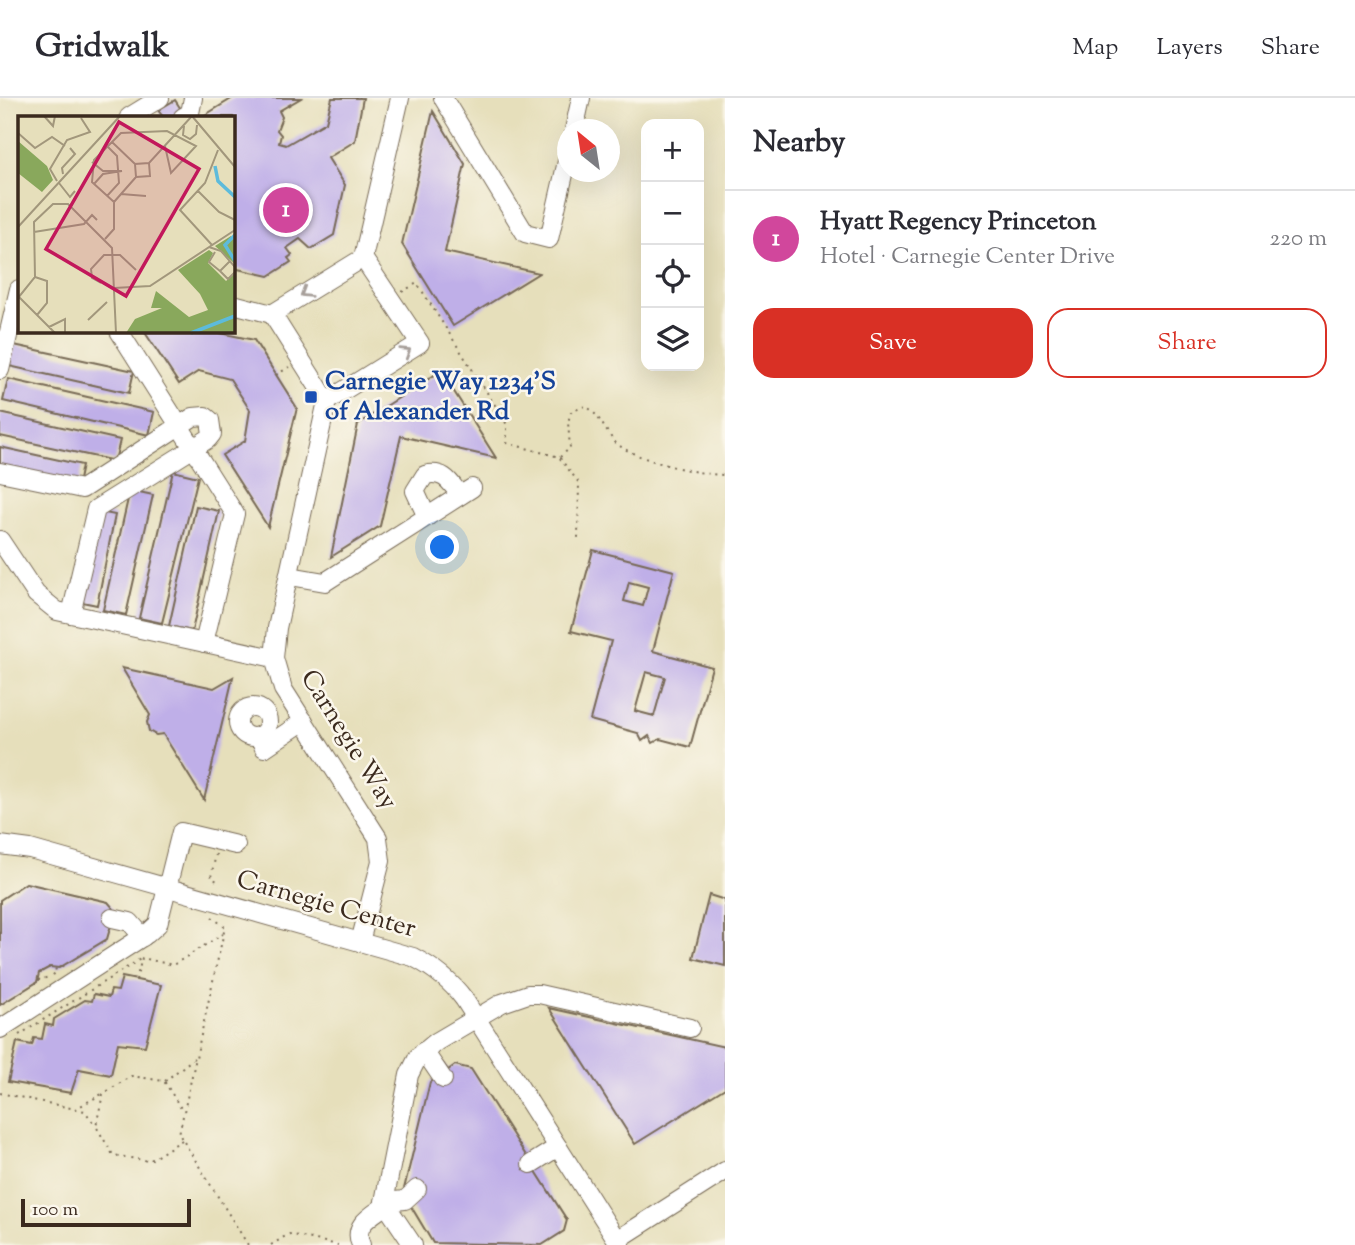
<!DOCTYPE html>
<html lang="en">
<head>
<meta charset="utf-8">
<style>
  body { margin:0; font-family:"Sorts Mill Goudy",serif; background:#f7f7f7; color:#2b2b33 }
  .controls { position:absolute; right:21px; top:21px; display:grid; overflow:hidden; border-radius:14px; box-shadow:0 7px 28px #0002 }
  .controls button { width:63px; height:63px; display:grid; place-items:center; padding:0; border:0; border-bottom:2px solid #e1e1e2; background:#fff; color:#2b2b33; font:35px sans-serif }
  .compass { position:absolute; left:557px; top:21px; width:63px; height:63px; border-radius:50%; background:#fff; box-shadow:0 7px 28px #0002; rotate:330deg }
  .scale { position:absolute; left:21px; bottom:18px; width:170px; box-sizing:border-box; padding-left:7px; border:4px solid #3b2a1e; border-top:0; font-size:19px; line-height:24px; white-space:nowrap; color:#3b2a1e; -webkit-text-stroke:5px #fbf7ec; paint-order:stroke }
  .you { position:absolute; left:443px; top:450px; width:24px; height:24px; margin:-18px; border:5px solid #fff; border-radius:50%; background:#1a73e8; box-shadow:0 0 0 10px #1a73e833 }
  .badge { display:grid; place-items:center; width:46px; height:46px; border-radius:50%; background:#d93025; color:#fff; font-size:23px; font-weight:700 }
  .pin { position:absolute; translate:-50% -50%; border:4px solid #fff; box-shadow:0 2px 7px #0006 }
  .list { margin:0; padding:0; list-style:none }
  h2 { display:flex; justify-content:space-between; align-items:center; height:91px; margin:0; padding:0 28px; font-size:30px }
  h2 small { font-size:23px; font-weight:400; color:#7c7c81 }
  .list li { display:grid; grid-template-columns:46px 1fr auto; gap:21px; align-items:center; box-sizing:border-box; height:98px; padding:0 28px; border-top:2px solid #e1e1e2 }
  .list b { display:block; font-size:26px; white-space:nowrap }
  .list p { margin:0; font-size:23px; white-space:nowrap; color:#7c7c81 }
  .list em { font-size:23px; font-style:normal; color:#7c7c81 }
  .actions { display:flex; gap:14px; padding:21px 28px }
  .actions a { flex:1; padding:16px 0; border:2px solid #d93025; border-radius:21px; text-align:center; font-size:24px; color:#d93025 }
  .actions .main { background:#d93025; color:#fff }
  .icon { flex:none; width:38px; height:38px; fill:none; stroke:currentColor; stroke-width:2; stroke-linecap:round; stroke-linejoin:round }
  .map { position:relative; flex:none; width:725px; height:1147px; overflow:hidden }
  header { display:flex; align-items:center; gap:42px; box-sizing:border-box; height:98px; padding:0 35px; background:#fff; border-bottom:2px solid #e1e1e2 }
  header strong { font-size:33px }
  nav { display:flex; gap:38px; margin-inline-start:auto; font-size:24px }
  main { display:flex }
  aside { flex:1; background:#fff }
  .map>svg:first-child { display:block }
  .building { fill:#bfafe8; fill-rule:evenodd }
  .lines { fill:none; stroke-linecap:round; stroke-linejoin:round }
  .minor-casing { stroke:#776955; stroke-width:20 }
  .path { stroke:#776955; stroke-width:2; stroke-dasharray:2 5; stroke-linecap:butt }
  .minor { stroke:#fff; stroke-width:18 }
  .oneway { stroke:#a79f9a }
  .transit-dot { fill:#1a4fb4; stroke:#fbf7ec; stroke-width:2.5 }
  .labels { text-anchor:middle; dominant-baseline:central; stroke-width:5; stroke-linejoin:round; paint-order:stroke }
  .transit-label { font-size:26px; font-weight:bold; fill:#164399; stroke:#fbf7ec; text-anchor:start }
  .street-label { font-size:26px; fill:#3b2a1e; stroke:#fbf7ec }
  .inset-river { fill:none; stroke:#5dbbdb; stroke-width:3.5 }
  .inset-road { fill:none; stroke:#a2977c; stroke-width:2 }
  .view { fill:#c2185b; fill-opacity:0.15; stroke:#c2185b; stroke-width:3.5 }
  .inset-edge { fill:none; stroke:#3b2a1e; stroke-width:3.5 }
</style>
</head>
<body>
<header>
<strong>Gridwalk</strong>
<nav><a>Map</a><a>Layers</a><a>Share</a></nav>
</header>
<main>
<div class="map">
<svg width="725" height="1147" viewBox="0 0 725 1147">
  <rect width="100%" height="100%" fill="#fbf7ec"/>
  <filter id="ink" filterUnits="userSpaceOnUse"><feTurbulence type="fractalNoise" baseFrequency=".0143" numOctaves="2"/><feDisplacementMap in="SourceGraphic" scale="14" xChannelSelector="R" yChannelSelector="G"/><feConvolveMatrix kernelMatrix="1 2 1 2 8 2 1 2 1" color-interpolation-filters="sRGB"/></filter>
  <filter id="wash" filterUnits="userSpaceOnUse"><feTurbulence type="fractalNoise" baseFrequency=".00686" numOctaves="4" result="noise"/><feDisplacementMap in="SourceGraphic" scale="28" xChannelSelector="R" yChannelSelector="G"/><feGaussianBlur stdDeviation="1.57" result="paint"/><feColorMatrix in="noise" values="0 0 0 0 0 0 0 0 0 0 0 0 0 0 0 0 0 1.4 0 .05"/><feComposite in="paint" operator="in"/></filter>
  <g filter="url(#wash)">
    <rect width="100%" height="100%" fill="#e6dfbb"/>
    <g id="blocks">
      <g class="building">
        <path d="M233,0H301L279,13L282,19L277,32L281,37L279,45L286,47L326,24L332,0H363L355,43L328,60L345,87L334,137L311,151L300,141L287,150L292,157L288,160L291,164L269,178L233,170V19H202Z"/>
        <path d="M175,2L186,19H163L158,12Z"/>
        <path d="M433,13L465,66L445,154L539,175L453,228L402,146Z"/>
        <path d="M144,233H211L254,242L297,310L268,429L222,357L245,343L250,312L230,281L199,273L179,286Z"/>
        <path d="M14,247L134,273L129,295L9,268Z"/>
        <path d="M441,273L496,360L401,338L380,428L331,459L358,326Z"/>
        <path d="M8,281L154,314L149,337L3,303Z"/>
        <path d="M0,315L120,342L115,363L0,338Z"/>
        <path d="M0,349L82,367L78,387L0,370Z"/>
        <path d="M173,373L198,379L162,525L139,520Z"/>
        <path d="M130,392L153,397L126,517L103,512Z"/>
        <path d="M196,408L219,413L192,533L169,528Z"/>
        <path d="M95,413L115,417L97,507L77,503Z"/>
        <path d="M593,452L674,473L653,553L712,569L690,649L660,641L653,645L649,638L642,643L638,635L590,622L611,543L571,533ZM629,484L648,489L643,508L624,503ZM646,574L665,579L654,618L635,613Z"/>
        <path d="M122,570L214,590L233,579L204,702L163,636L156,637L149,633L147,624L150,617Z"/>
        <path d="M26,785L108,804L114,811L111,827L107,841L59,870L50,869L39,875L37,884L0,907V802Z"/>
        <path d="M709,797L725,802V868L693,860Z"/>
        <path d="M122,879L161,887L145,948L118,945L111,977L79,971L71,995L8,984L17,944L32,947L34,940L42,941L45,926L53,928L54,921L85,902L92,903L94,896L109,899L111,892L118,893Z"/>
        <path d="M549,910L725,949V990L635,1046Z"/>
        <path d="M443,965L448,972L455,967L471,971L567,1122L564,1133L542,1147L433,1145L403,1095L430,984L436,980Z"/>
      </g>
    </g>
  </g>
  <g filter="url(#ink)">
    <use href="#blocks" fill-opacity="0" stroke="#776955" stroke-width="2"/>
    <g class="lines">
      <defs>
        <g id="minor">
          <path d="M443,0L525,135L549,141L568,59"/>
          <path d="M129,19L160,0"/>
          <path d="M183,19L190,15L193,0"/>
          <path d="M574,32L581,0"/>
          <path d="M233,206L272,216"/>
          <path d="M119,233L235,416L204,545"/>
          <path d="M0,272L19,191"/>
          <path d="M327,303L277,530L274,560L283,591L378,740L381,763L360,844"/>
          <path d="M327,303L272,216L363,160L400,0"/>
          <path d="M327,303L420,245L363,160"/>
          <path d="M0,374L82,391L193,319L205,318L210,322L212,336L208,341L96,411L71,516"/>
          <path d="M427,419L415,393L425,377C444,372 450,384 460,397"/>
          <path d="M0,442L36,496L57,513L274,560"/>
          <path d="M290,478L325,484L472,390"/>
          <circle cx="253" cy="624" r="15"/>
          <path d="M259,638L264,650L304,623"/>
          <path d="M0,747L30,751L413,859C434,870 450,882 464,901L620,1147"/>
          <path d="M112,820L130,824L143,839"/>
          <path d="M0,931L147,836L158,826L181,734L236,747"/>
          <path d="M424,953L443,981"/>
          <path d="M531,1066L558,1049"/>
          <path d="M384,1104L405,1102L417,1091"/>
          <path d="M617,1142L725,1073"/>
          <path d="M361,1147C352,1127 371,1118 386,1107"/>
          <path d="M413,1147L384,1104L409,977L418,959L436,944L502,905L528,896H539L690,930"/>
        </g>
      </defs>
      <use href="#minor" class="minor-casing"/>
      <g class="path">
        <path d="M402,194L417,185L502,318L507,327V345L559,359L579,385L578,440"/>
        <path d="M276,277L289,269"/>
        <path d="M560,359L570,350L568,324L571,314L585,308C599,315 605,334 616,345C635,362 700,377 725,377"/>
        <path d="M216,756L211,779L220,785"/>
        <path d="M212,819L225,829L179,1036L248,1147"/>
        <path d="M48,869L57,872L51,880"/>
        <path d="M41,874L39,882L49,879"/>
        <path d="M136,882L142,860L173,867L223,836"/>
        <path d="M19,937L142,860"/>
        <path d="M165,983L194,960"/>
        <path d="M0,995L85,1013L95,1027"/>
        <path d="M75,1011L102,996"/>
        <path d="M182,1042L149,1063L113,1057L96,1028L103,996L131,978L164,983L182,1012"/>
        <path d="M271,1147L289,1136L338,1147"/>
      </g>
      <use href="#minor" class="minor"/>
    </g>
    <defs><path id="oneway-chevron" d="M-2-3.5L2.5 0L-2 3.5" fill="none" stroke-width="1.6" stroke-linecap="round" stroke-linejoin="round" transform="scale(1.75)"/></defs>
    <g class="oneway">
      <use href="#oneway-chevron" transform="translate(305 195) rotate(148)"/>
      <use href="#oneway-chevron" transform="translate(406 254) rotate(-32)"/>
    </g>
  </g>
  <rect class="transit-dot" x="304" y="292" width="14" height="14" rx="3.5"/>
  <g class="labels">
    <g class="transit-label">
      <text x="325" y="284">Carnegie Way 1234'S<tspan x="325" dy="30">of Alexander Rd</tspan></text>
    </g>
    <g class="street-label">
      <text transform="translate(348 642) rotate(58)">Carnegie Way</text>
      <text transform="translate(326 807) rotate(16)">Carnegie Center</text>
    </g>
  </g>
  <g transform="translate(18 18)">
    <rect width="217" height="217" fill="#e6dfbb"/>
    <path d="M0,25L29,50L35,64L24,76L0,57ZM213,120L217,125V148L197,130ZM191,134L195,137L190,147L208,165L217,157V217H108L117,203L144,192H133L138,175L171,201L190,194L182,178L160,154Z" fill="#89a85c"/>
    <path class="inset-river" d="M197,50L200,65L217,81M217,119L207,129L217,145M173,217L217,200"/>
    <path class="inset-road" d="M26,0L35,10L37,0M174,0L217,51M166,10L165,19L172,23L178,18L179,9M0,17L17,32L34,21L47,30M94,26L117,48M74,46L85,55H104L85,58L76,68M45,58L44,52L57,38L52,32M118,61L117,48L131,47L174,0M118,61L132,60L131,47M39,65L32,53L49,24L72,16L63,2M41,67L52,81L57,75M180,75L201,96L217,104M103,78L128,80M89,80L101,67L99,40L89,30M96,86L74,66L76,44L103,17L149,15L178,30L153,57L147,30M0,111L102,0M16,116L66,108L74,99L79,104M87,123L96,113V86L118,61M194,129L162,94L187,67L200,34M191,131L203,135L217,151M197,136L191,146L202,155M212,145L202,155L210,163L217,156M17,161L29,165V187L19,199M83,167L74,162L73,153L86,139H102L118,154M96,172L132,170L217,114M1,181L37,217M0,182L17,161L16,106L35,88H50L94,132L98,217M70,204L89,186M31,211L47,203V217"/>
    <path class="view" d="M101,6L181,53L108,180L28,133Z"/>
    <rect width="217" height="217" class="inset-edge"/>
  </g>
</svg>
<div class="controls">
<button>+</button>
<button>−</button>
<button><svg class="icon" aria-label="locate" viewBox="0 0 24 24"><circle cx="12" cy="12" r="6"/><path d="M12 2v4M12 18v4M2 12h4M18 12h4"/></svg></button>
<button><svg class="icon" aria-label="layers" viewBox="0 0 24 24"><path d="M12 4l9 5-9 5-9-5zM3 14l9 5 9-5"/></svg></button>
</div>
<svg class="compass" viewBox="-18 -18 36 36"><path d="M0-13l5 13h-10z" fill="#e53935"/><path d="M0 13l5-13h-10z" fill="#7c7c81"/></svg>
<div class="scale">100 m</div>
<div class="you"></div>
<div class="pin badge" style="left:286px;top:112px;background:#d1479c">1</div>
</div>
<aside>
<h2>Nearby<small></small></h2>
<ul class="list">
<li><span class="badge" style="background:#d1479c">1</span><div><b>Hyatt Regency Princeton</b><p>Hotel · Carnegie Center Drive</p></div><em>220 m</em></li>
</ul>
<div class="actions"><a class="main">Save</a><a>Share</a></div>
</aside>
</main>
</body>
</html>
